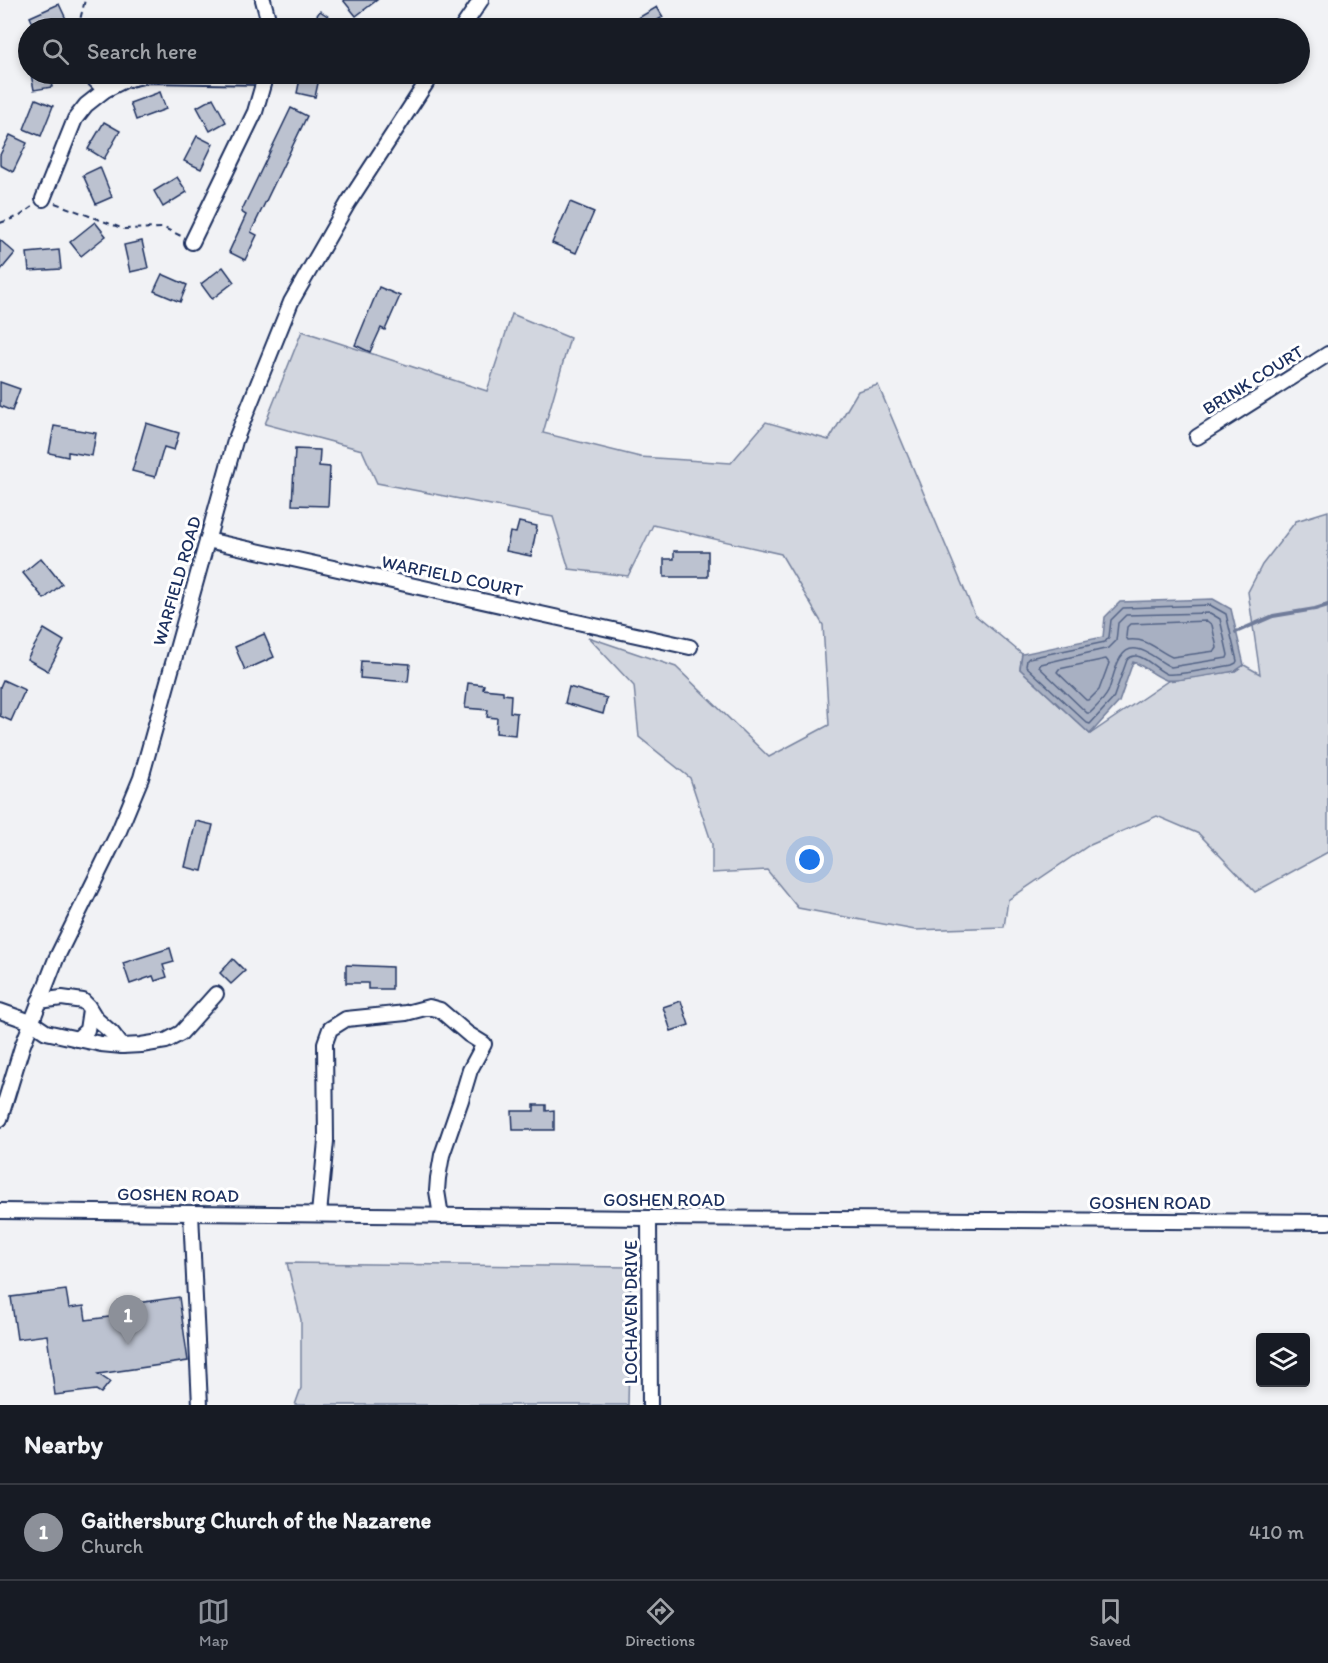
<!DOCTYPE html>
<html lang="en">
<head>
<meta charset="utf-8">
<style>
  body { margin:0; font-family:Itim,sans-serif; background:#20242c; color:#f1f3f6 }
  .controls { position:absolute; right:18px; bottom:18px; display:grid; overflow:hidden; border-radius:6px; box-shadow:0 3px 9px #0003 }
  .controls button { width:54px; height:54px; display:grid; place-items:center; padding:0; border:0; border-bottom:2px solid #363941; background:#171b24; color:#f1f3f6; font:30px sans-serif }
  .you { position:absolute; left:810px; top:860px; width:21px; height:21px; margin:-15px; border:4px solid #fff; border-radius:50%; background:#1a73e8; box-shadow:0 0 0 9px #1a73e833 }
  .badge { display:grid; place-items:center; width:39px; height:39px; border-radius:50%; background:#8c9099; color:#fff; font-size:20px; font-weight:700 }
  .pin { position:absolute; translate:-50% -50px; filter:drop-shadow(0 2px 3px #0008) }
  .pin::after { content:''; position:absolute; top:32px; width:21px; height:18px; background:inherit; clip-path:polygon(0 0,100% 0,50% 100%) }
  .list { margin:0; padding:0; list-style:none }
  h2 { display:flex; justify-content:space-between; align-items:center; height:78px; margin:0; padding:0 24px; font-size:26px }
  h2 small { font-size:20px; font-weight:400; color:#9ea1a6 }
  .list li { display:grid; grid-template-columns:39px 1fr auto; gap:18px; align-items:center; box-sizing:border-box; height:96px; padding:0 24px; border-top:2px solid #363941 }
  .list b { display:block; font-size:22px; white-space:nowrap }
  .list p { margin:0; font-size:20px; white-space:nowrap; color:#9ea1a6 }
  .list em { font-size:20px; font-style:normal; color:#9ea1a6 }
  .icon { flex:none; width:33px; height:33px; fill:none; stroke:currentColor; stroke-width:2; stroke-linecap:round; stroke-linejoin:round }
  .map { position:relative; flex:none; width:1328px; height:1405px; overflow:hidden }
  .search { position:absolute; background:#171b24; box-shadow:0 3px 9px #0003; left:18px; right:18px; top:18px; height:66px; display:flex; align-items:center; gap:15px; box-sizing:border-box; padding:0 21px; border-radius:33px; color:#9ea1a6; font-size:22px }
  .sheet { height:174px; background:#171b24 }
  nav { display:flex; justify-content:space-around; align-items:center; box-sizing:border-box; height:84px; border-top:2px solid #363941; background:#171b24; font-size:16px; color:#9ea1a6 }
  nav a { display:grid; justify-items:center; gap:3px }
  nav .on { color:#8c9099 }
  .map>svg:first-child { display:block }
  .green { fill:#d2d6df; stroke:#76829e; stroke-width:1.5 }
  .water { fill:#a8b0c2; stroke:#707c9a; stroke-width:1.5 }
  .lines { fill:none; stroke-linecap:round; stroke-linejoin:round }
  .shore { stroke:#536386; stroke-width:1.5 }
  .stream { stroke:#707c9a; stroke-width:4 }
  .building { fill:#bcc2d0; stroke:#1b2f5e; stroke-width:1.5 }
  .minor-casing { stroke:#1b2f5e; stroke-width:18 }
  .path { stroke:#1b2f5e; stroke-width:2; stroke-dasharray:6 4.5; stroke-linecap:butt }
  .minor { stroke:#fff; stroke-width:14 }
  .labels { text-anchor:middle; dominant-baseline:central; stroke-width:6; stroke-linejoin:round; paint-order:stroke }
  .street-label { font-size:18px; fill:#1b2f5e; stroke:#fff }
</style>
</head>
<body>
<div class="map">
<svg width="1328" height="1405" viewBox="0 0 1328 1405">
  <rect width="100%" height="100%" fill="#f1f2f5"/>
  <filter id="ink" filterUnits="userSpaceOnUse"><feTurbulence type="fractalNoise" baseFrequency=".0167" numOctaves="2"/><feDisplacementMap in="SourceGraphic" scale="12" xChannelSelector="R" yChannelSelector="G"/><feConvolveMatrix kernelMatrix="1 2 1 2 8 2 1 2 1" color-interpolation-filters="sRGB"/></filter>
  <g filter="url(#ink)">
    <g class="green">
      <path d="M512,314L570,338L543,433L640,457L731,463L766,422L829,440L858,391L878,385L975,615L1022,654L1020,669L1090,734L1168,681L1235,671L1244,665L1260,674L1248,592L1262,565L1296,521L1328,511V852L1255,892L1199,834L1157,816L1088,846L1008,900L1004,927L915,930L798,908L767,870L712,873V844L690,778L639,737L634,686L588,637L676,667L769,757L829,725L823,625L781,554L653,525L628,576L569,569L553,517L377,483L362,450L265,424L302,331L487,391Z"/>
      <path d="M287,1263L631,1267L628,1405H295L301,1388V1320Z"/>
    </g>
    <path class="water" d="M1213,599L1231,609L1244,665L1235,671C1223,673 1174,682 1166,680C1153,675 1145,666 1133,662L1119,702L1090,734L1020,669L1022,654L1103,637L1105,617L1120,602Z"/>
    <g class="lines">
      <g class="shore">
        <path d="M1210,605L1226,614L1237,661L1236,663L1232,665C1221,667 1176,676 1167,674C1155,670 1139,647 1127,660L1113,699L1090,724L1087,723L1026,666L1027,660L1029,658L1105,642L1109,637L1111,620L1123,608Z"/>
        <path d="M1210,613L1220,619L1228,655L1227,658L1171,667C1159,662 1150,651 1137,649C1117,645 1114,678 1108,692C1104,700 1096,707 1090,713H1087L1039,667L1041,664L1109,648L1116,641L1118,623L1126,615Z"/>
        <path d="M1207,621L1212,625L1217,648L1215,651L1172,657C1155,649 1148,638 1128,640L1126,637L1127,627L1130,624Z"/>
        <path d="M1106,659L1109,663L1099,690L1089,700H1086L1057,672L1059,669Z"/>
      </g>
      <path class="stream" d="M1236,632L1273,616L1315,609L1328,605"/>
    </g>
    <g class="building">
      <path d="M343,0H377L356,16Z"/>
      <path d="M59,4L67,21L50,28H35L30,17Z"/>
      <path d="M657,7L663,17L644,28H621Z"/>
      <path d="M320,11L335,21L329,28H308Z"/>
      <path d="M31,74H50L52,87L34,90Z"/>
      <path d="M301,74H320L315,97L297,93Z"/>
      <path d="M160,92L166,109L136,120L130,103Z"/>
      <path d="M213,98L226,122L210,131L197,107Z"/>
      <path d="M36,99L53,106L41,136L24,129Z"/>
      <path d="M291,108L307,116L251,232L257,235L245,260L229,252L246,215L241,212Z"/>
      <path d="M104,122L120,131L104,159L88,149Z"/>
      <path d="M10,135L27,143L13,172L0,165V155Z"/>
      <path d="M197,136L213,144L201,169L184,161Z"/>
      <path d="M100,167L112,197L96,204L83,175Z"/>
      <path d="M177,177L187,192L163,207L154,191Z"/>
      <path d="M570,202L594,212L576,253L552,243Z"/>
      <path d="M95,222L106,236L81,256L70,242Z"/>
      <path d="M0,240L15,253L0,271Z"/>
      <path d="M142,241L148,268L130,272L124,245Z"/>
      <path d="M59,250L61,269L29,271L27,253Z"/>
      <path d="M223,267L234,282L212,299L201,284Z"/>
      <path d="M162,274L187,285L180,302L154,291Z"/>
      <path d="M379,287L400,296L385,330L381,328L370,352L355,345Z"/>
      <path d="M0,382L20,389L12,411L0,406Z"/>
      <path d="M146,423L179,433L174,450L164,447L155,477L132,471Z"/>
      <path d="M54,426L96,433L92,456L68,452V457L49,453Z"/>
      <path d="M295,449L320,450L319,466L330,467L328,506L292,505Z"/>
      <path d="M519,522L537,526L531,556L506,551L510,532L516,533Z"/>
      <path d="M674,551H708V577H664V559H674Z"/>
      <path d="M41,558L62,584L44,599L23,573Z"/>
      <path d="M44,629L64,641L48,671L27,659Z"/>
      <path d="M264,634L274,657L245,670L235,647Z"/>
      <path d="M361,661L410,664L408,682L360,678Z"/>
      <path d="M3,680L25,690L11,721L0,716V687Z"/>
      <path d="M468,683L484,685L483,689L503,691V694L511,695L510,712L517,713L515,735L496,733L497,718L487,717L488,710L465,708Z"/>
      <path d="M569,687L607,698L603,714L565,703Z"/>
      <path d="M196,821L213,825L202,871L185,867Z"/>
      <path d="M170,948L174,962L163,965L167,977L155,981L153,976L130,984L123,963Z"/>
      <path d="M233,959L245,971L231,984L220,973Z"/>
      <path d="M346,965L392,967V989H368V983H346Z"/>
      <path d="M681,1001L689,1025L671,1031L663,1007Z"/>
      <path d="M534,1105H546V1111L554,1110V1130H513L512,1111H534Z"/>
      <path d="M66,1290L69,1308L84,1306L86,1320L132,1314L130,1304L179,1297L188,1361L98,1374L110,1382L101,1393L96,1390L55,1395L47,1335L17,1339L11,1297Z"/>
    </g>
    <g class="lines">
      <defs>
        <g id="minor">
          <path d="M263,0L267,15L269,28"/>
          <path d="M462,28L481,0"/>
          <path d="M89,74L105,90"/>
          <path d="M43,199L75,119L86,105L105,90L125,80L148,75L265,77"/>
          <path d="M192,242L255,112L266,74"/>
          <path d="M1197,437L1328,354"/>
          <path d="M207,540L690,647"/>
          <path d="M39,1001L62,998L83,1001L88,1006L96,1019L112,1033L122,1046"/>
          <path d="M0,1011L31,1022L46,1032L101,1044L122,1046L141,1045L166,1041L181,1033L216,994"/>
          <path d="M77,1039L87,1030L90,1010"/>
          <path d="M0,1119L22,1047L56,959L119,831L141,778L235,441L291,302L348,203L432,74"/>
          <path d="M0,1211L649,1218L1328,1222"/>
          <path d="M191,1213L200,1405"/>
          <path d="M319,1214L326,1141L325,1043L330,1029L346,1019L406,1013L429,1007L440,1010L468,1034L484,1044L470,1070L461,1100L442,1155L438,1178L437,1191L441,1216"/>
          <path d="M649,1218L650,1405"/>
        </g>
      </defs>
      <use href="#minor" class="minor-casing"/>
      <g class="path">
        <path d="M78,28L85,0"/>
        <path d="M55,203L124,229L164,228L181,236"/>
        <path d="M0,223L20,216L32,207"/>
      </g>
      <use href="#minor" class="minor"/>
    </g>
  </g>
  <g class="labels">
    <g class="street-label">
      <text transform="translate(1253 380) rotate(-32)">BRINK COURT</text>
      <text transform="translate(452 576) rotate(12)">WARFIELD COURT</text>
      <text transform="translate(177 581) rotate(-74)">WARFIELD ROAD</text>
      <text transform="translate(178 1195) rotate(1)">GOSHEN ROAD</text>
      <text x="664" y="1200">GOSHEN ROAD</text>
      <text x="1150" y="1203">GOSHEN ROAD</text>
      <text transform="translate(631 1312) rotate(-90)">LOCHAVEN DRIVE</text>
    </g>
  </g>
</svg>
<div class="controls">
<button><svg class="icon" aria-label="layers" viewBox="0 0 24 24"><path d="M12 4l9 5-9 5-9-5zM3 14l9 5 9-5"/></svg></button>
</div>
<div class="you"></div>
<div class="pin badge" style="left:128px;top:1345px">1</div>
<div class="search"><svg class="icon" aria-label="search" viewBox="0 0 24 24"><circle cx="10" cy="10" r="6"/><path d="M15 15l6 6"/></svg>Search here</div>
</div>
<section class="sheet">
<h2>Nearby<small></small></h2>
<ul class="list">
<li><span class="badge">1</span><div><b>Gaithersburg Church of the Nazarene</b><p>Church</p></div><em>410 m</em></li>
</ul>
</section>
<nav>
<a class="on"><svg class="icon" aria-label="map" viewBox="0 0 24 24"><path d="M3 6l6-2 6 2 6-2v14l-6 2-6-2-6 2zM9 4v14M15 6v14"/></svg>Map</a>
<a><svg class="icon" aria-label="directions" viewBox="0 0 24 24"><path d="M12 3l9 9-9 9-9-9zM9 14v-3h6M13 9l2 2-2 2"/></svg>Directions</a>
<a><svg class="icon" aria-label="saved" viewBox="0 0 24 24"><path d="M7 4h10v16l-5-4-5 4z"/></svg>Saved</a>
</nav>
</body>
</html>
